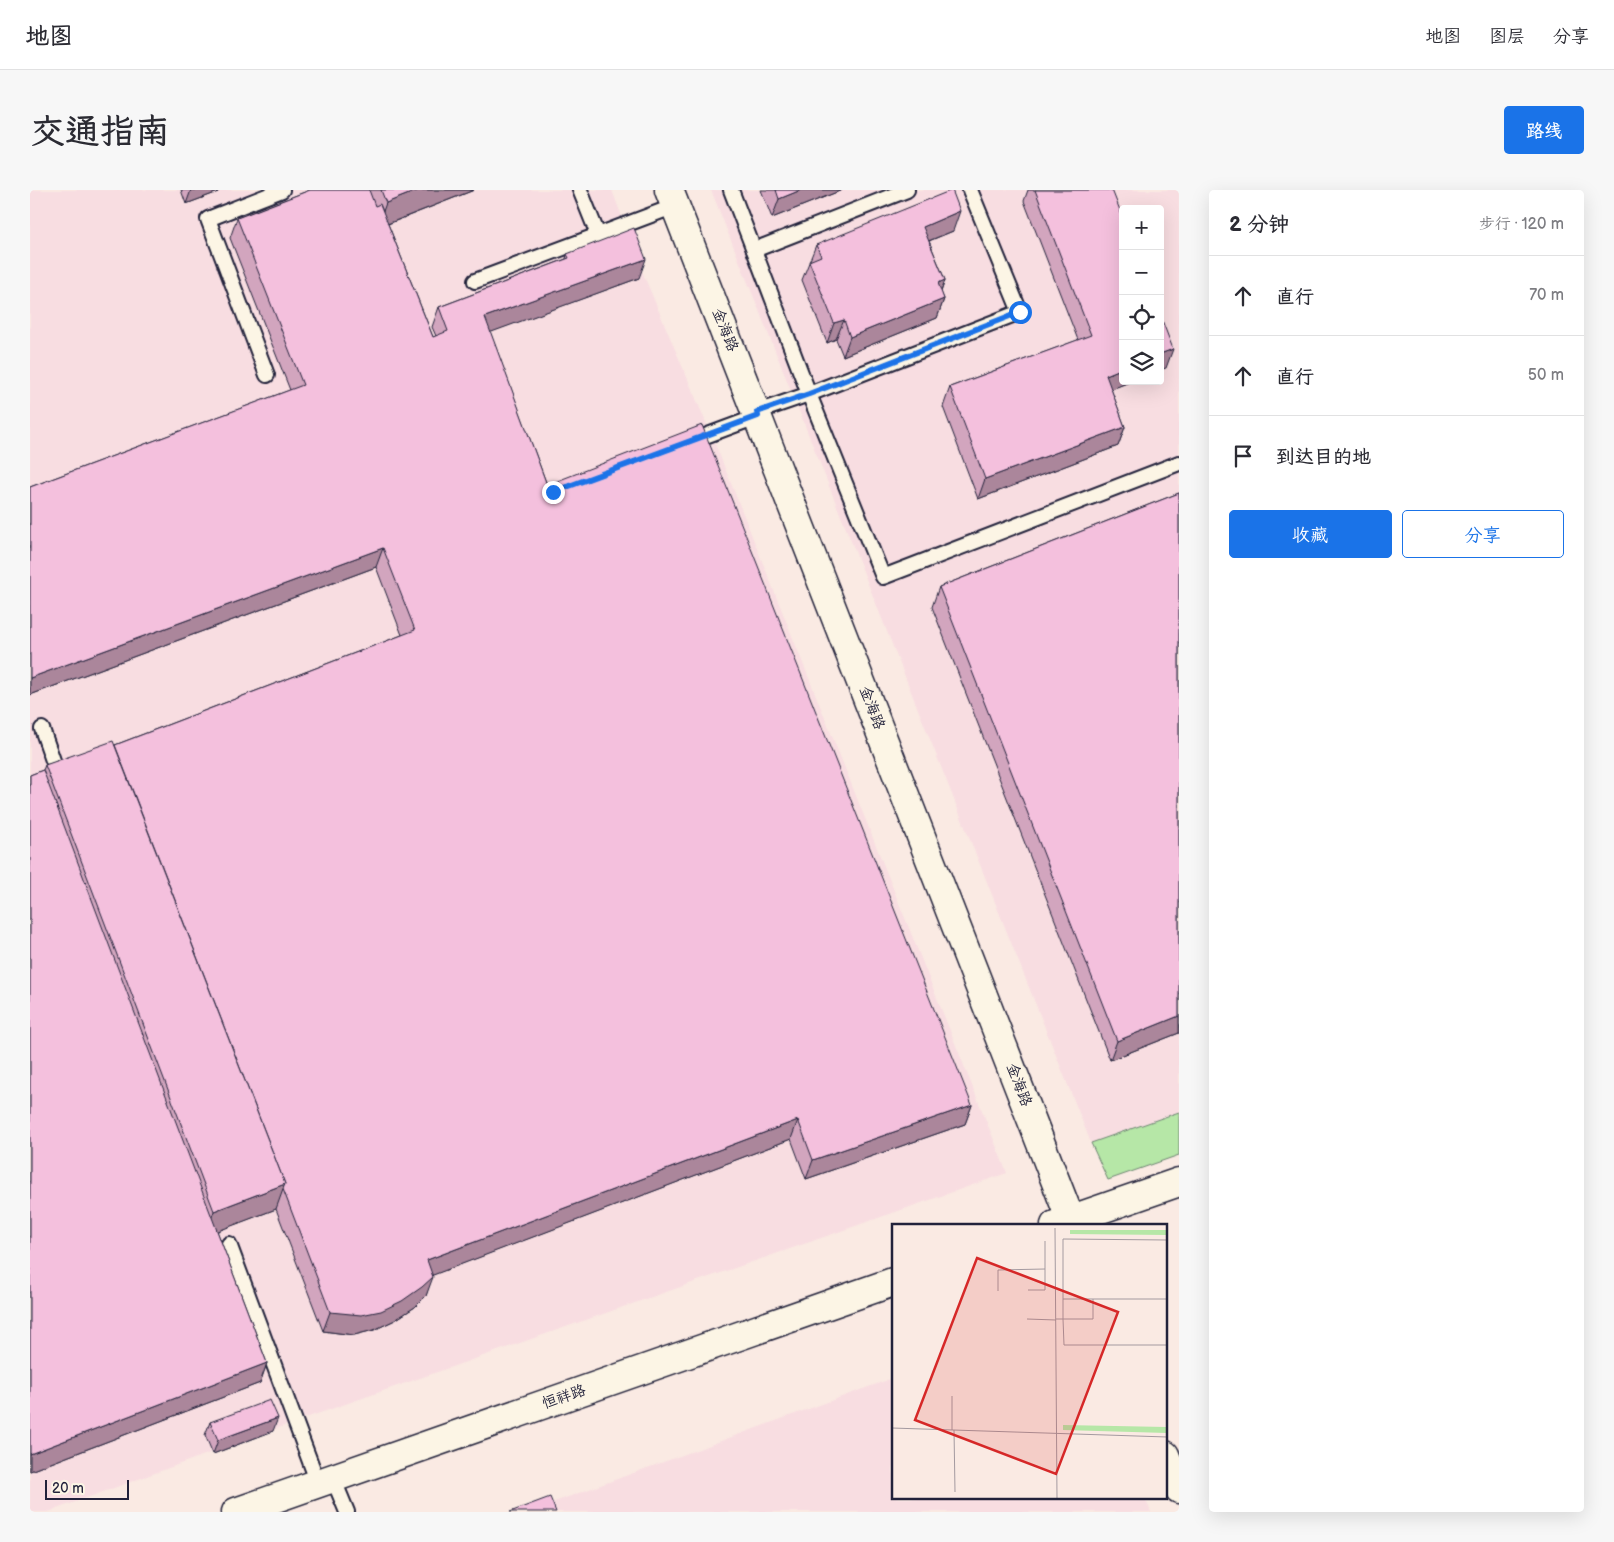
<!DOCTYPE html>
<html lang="zh">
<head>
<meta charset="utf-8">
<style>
  body { margin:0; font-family:"Balsamiq Sans","LXGW WenKai TC",sans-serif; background:#f7f7f7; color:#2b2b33 }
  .controls { position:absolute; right:15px; top:15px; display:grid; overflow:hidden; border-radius:5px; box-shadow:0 5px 20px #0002 }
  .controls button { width:45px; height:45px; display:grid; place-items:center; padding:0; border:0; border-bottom:1px solid #e1e1e2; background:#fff; color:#2b2b33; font:25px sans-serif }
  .scale { position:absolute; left:15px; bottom:12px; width:84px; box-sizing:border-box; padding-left:5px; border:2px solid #22223b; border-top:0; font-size:14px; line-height:18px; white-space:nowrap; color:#22223b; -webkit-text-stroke:4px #fcf5e5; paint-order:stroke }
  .stop { position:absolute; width:15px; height:15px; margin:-11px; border:4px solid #1a73e8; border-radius:50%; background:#fff }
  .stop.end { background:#1a73e8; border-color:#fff; box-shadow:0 1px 5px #0008 }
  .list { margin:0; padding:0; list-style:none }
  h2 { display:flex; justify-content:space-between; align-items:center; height:65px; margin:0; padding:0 20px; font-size:21px }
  h2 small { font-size:16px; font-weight:400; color:#7c7c81 }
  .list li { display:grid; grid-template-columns:32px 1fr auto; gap:15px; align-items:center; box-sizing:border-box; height:80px; padding:0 20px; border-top:1px solid #e1e1e2 }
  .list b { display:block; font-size:19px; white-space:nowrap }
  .list em { font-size:16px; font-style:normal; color:#7c7c81 }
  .actions { display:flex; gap:10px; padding:15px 20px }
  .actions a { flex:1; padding:11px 0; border:1px solid #1a73e8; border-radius:5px; text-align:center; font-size:18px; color:#1a73e8 }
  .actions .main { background:#1a73e8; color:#fff }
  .icon { flex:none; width:28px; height:28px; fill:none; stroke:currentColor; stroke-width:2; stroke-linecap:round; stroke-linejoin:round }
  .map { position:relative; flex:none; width:1149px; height:1322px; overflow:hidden; border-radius:5px }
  header { display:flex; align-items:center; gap:30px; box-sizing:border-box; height:70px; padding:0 25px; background:#fff; border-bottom:1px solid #e1e1e2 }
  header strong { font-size:24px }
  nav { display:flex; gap:28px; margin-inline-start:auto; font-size:18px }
  .intro { display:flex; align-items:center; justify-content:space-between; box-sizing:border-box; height:120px; padding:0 30px }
  h1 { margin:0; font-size:35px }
  .button { padding:12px 22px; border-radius:5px; background:#1a73e8; color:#fff; font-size:18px; font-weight:700 }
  main { display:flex; gap:30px; padding:0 30px }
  aside { flex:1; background:#fff; border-radius:5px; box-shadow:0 5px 20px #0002 }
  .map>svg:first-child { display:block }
  .built { fill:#f8dde1; fill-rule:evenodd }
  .green { fill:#b6e7a7; stroke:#6c8471 }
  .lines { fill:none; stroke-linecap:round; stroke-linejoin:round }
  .service-casing { stroke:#22223b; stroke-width:18 }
  .tertiary-casing { stroke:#22223b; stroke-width:31 }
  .service { stroke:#fcf5e5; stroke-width:14 }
  .tertiary { stroke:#fcf5e5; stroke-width:28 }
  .wall { fill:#d2a5be; stroke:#22223b }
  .shaded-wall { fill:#ab869b; stroke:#22223b }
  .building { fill:#f4c0dd; stroke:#22223b }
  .route { stroke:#1a73e8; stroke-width:6 }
  .labels { text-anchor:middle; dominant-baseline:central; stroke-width:4.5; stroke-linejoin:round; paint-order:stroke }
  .street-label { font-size:15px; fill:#22223b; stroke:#fcf5e5 }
  .inset-road { fill:none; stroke:#a49aa0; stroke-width:1 }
  .view { fill:#d62828; fill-opacity:0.15; stroke:#d62828; stroke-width:2.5 }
  .inset-edge { fill:none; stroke:#22223b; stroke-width:2.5 }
</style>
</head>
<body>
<header>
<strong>地图</strong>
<nav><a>地图</a><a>图层</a><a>分享</a></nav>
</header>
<div class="intro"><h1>交通指南</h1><a class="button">路线</a></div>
<main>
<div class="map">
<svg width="1149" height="1322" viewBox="0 0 1149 1322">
  <rect width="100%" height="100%" fill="#faeae3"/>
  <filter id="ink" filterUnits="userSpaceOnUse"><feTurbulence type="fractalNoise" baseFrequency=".02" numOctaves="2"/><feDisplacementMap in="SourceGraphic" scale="10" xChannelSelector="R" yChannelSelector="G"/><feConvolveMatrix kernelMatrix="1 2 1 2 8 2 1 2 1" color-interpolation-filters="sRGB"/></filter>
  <g filter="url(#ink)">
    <g class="built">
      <path d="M0,0H582L614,86L686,256L977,983L284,1225L18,1322H0Z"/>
      <path d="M681,0H1149V922L1061,953ZM1093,19H1130V191H1093Z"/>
      <path d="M863,1188V1308H1115L1121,1322H497Z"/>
    </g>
    <path class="green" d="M1149,922V965L1078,990L1061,953Z"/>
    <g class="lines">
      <defs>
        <g id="service">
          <path d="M701,0L779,204L727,222"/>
          <path d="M940,0L990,122L779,204L853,387L1149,273"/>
          <path d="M568,45L645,16"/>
          <path d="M724,60L877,0"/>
          <path d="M445,91L568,45L550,0"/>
          <path d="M237,185L178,29L252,0"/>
          <path d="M659,252L729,226"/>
          <path d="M12,539L26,579"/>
          <path d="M199,1054L288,1293"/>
          <path d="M303,1288L317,1322"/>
        </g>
        <g id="tertiary">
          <path d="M639,0L1043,1036"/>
          <path d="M1025,1035L1149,992"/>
          <path d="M1135,1265L1149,1299"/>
          <path d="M206,1322L863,1092"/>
        </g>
      </defs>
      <use href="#service" class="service-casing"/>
      <use href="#tertiary" class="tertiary-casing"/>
      <use href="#service" class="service"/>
      <use href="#tertiary" class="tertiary"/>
    </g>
    <g class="wall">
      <path d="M151,0H188V2L156,14Z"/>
      <path d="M280,0H444L358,34L403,147L406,146L402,137L409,117L536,69L537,64L609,88L460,142L517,295L942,915L935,934L776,989L761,949L402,1085L396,1106L385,1117L365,1130L344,1140L324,1145L293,1141L246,1019L187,1041L237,1173L230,1193L0,1281V585L13,580L15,575L85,555L372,445L346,377L0,505V297L260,200L200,48L207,28Z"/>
      <path d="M731,0H812L742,28Z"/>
      <path d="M998,0H1082L1093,191H1102L1081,199L1095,237L1088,256L948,309L913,217L920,197L1048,150L994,11Z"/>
      <path d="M923,41L899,51L915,90L911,102L914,109L907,128L813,166L806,149L797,153L772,90L786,55Z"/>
      <path d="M1149,303V843L1080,870L902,417L909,397Z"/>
      <path d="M180,1232L243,1241L183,1264L175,1245Z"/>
    </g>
    <g class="shaded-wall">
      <path d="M161,0H188V2L156,14Z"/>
      <path d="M389,0H444L347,38L356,13Z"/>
      <path d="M771,0H812L742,28L749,9Z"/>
      <path d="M930,21L923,41L886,56L893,37Z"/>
      <path d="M616,69L609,88L448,147L455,127Z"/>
      <path d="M915,90L908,110V93Z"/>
      <path d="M914,109L907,128L813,166L820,147Z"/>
      <path d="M814,130L806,149L797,153L804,133Z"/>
      <path d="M1143,159L1136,178L1130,180V164Z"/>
      <path d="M1093,178V191H1102L1069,204L1076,185Z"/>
      <path d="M1095,237L1088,256L948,309L955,289Z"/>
      <path d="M353,358L346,377L0,505V488Z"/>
      <path d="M1149,826V843L1080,870L1087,851Z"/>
      <path d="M942,915L935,934L776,989L783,970Z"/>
      <path d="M768,930L761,949L390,1090L397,1070Z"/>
      <path d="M255,994L246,1019L175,1046L184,1021Z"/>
      <path d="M403,1087L396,1106L385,1117L365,1130L344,1140L324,1145L293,1141L300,1122Z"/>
      <path d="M237,1173L230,1193L0,1281V1264Z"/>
      <path d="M248,1228L243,1241L183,1264L188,1250Z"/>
    </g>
    <g class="building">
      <path d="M280,0H339L345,16L350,14L403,147L418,141L409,117L539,68L537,64L604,38L616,69L455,127L517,295L672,235L942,915L783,970L768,930L397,1070L403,1087L392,1097L372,1111L351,1121L331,1125L300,1122L253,999L255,994L85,555L385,440L353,358L0,488V297L273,195L207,28Z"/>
      <path d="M351,0H389L356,13Z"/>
      <path d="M746,0H771L749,9Z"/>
      <path d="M922,0L930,21L893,37L915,90L908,93L914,109L820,147L814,130L804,133L779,71L791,66L786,55Z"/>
      <path d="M1005,0H1082L1093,28V178L1076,185L1095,237L955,289L920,197L1061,145Z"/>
      <path d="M1130,125L1143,159L1130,164Z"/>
      <path d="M1149,303V826L1087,851L909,397Z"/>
      <path d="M83,551L255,994L184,1021L15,575Z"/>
      <path d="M13,580L237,1173L0,1264V585Z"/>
      <path d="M240,1210L248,1228L188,1250L180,1232Z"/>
      <path d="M520,1307L526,1322H480Z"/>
    </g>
  </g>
  <g class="lines" filter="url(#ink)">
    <path class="route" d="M523,302L728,226L727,222L779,204L990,122"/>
  </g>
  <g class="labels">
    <g class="street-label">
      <text transform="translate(695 140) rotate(68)">金海路</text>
      <text transform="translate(842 518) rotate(69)">金海路</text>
      <text transform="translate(989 895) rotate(69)">金海路</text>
      <text transform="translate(534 1207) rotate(-19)">恒祥路</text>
    </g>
  </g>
  <g transform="translate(862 1034)">
    <rect width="275" height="275" fill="#faeae3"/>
    <path d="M178,6H275V11L178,10ZM171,201L275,203V209L171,206Z" fill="#b6e7a7"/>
    <path class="inset-road" d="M163,4L165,275M136,66H153V17M106,67V46L153,45M171,75H275M201,75V95H171L172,121H275M135,95L164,96M164,95H171V15L275,16M0,204L275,213M60,206V172M62,206L63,268"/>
    <path class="view" d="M85,34L226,88L164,250L23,196Z"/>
    <rect width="275" height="275" class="inset-edge"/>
  </g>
</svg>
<div class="controls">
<button>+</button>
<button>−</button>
<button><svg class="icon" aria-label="locate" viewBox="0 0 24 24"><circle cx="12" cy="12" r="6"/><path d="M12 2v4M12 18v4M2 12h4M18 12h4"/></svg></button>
<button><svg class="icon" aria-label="layers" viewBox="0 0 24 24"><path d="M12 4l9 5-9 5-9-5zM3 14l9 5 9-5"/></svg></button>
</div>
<div class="scale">20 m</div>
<div class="stop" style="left:990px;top:122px"></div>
<div class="stop end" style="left:523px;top:302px"></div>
</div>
<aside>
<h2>2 分钟<small>步行 · 120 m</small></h2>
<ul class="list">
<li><svg class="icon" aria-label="ahead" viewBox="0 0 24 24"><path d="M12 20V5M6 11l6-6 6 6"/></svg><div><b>直行</b></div><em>70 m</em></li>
<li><svg class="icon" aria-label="ahead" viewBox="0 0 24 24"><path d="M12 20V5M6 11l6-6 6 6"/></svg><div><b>直行</b></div><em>50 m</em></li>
<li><svg class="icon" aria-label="arrive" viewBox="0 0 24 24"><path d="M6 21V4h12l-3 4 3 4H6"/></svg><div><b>到达目的地</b></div></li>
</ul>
<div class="actions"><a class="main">收藏</a><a>分享</a></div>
</aside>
</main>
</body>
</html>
